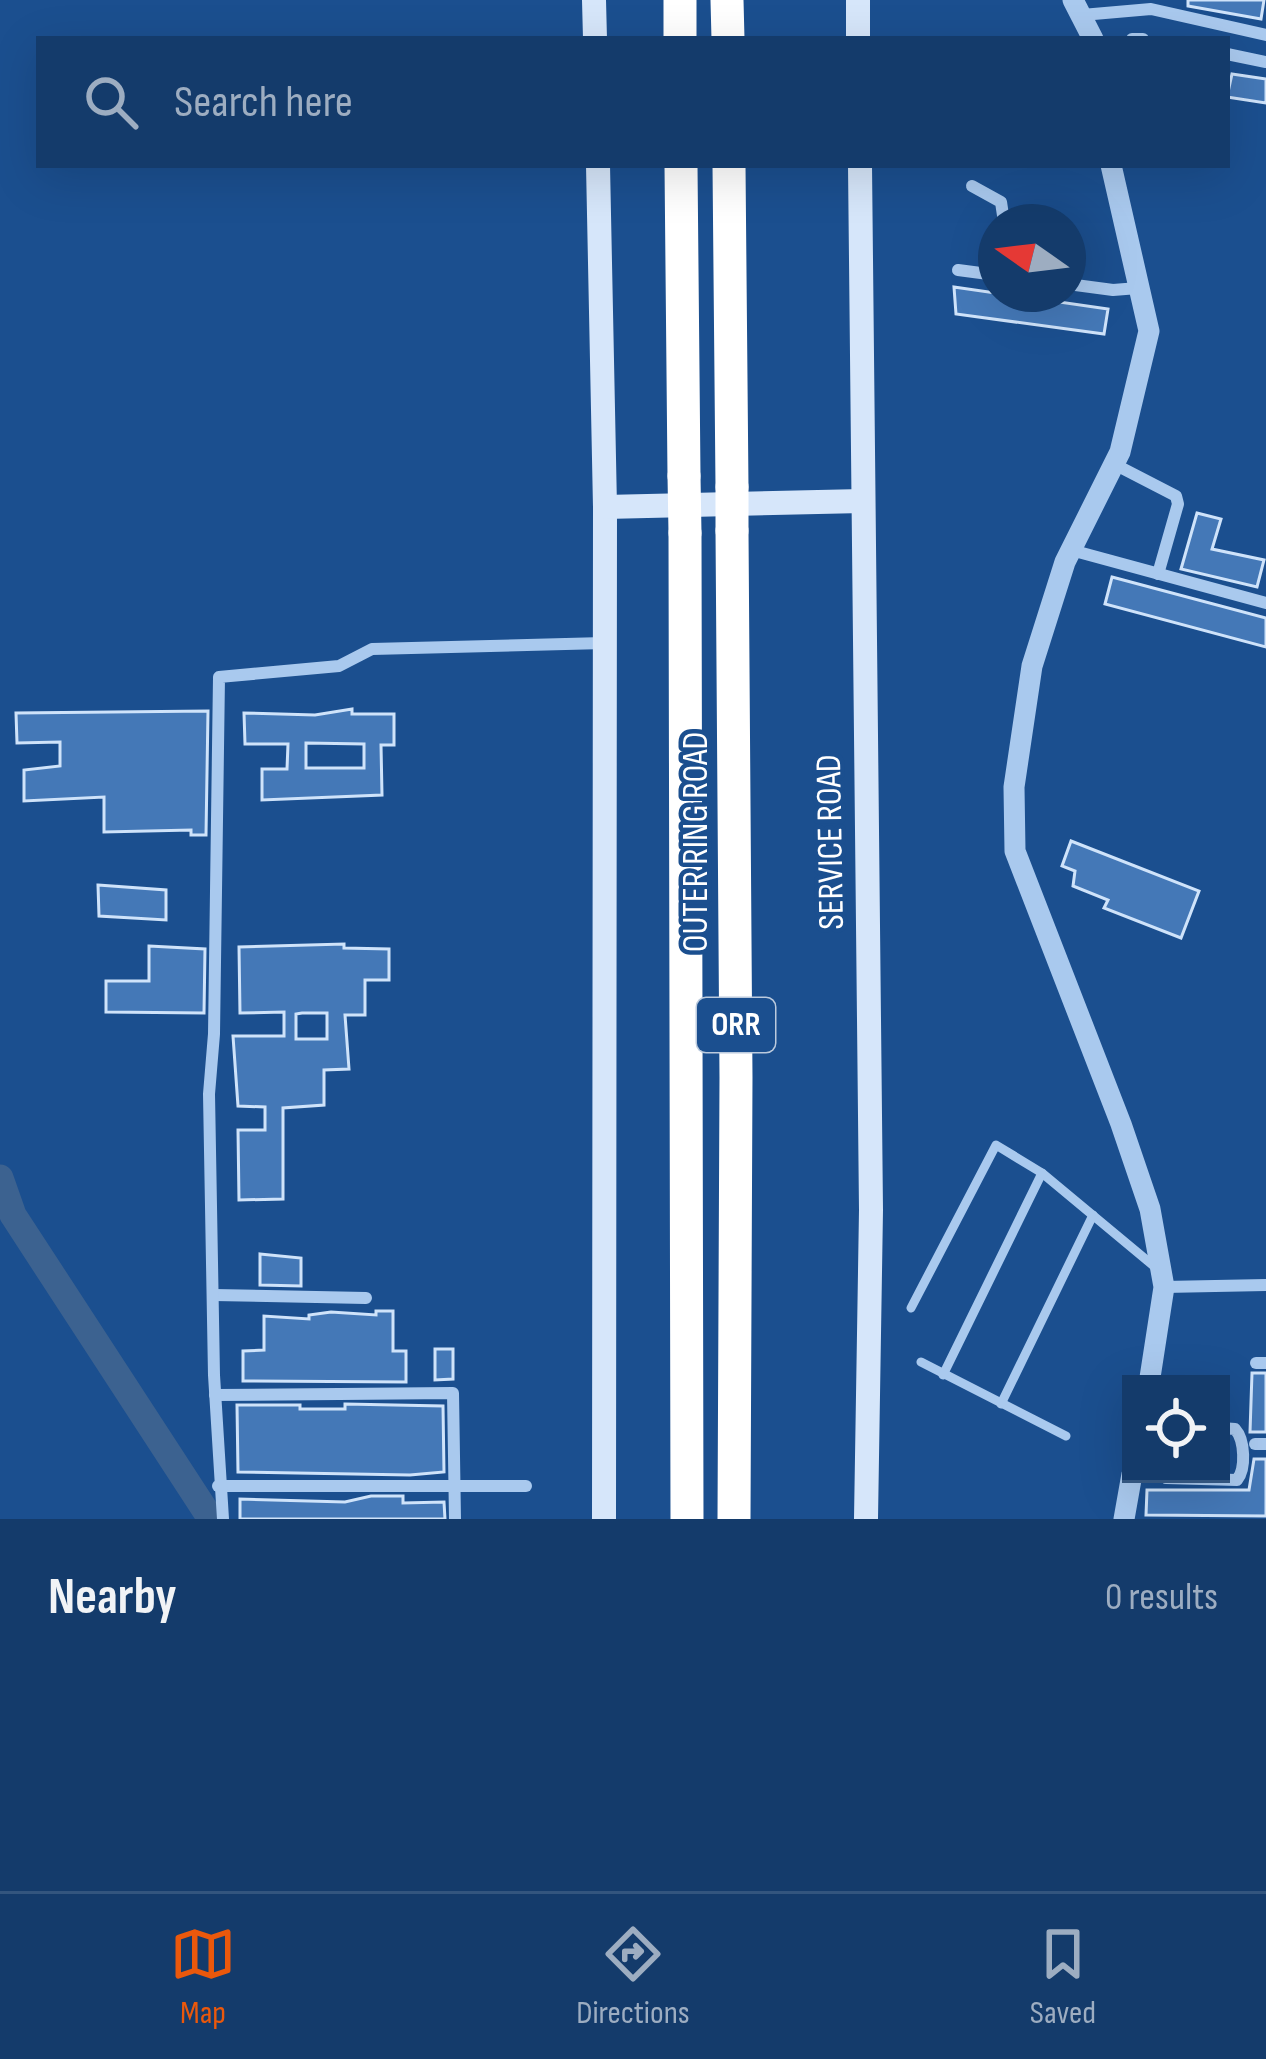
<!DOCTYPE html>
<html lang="en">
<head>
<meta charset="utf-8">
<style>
  body { margin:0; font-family:"Sofia Sans Condensed",sans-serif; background:#1d4271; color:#f1f3f6 }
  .controls { position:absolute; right:36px; bottom:36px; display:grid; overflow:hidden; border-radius:0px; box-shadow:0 12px 48px #0002 }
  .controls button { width:108px; height:108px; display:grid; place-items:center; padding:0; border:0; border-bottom:3px solid #33557e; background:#143b6b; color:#f1f3f6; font:60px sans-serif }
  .compass { position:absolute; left:978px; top:204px; width:108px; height:108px; border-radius:50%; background:#143b6b; box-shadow:0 12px 48px #0002; rotate:284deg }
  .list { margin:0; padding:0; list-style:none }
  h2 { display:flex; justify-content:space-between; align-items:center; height:156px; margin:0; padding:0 48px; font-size:51px }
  h2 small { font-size:39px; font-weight:400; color:#9dadc1 }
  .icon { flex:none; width:66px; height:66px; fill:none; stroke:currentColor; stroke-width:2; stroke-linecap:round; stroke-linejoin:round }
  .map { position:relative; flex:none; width:1266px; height:1519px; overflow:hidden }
  .search { position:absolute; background:#143b6b; box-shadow:0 12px 48px #0002; left:36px; right:36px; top:36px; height:132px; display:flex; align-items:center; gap:30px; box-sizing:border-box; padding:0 42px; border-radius:0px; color:#9dadc1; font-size:45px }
  .sheet { height:372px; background:#143b6b }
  nav { display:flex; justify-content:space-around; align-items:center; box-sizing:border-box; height:168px; border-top:3px solid #33557e; background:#143b6b; font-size:33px; color:#9dadc1 }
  nav a { display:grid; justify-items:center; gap:6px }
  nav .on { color:#ea580c }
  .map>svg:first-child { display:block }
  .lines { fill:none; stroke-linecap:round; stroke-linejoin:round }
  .river { stroke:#3c6290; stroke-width:27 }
  .building { fill:#4478b7; stroke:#cfe3fa; stroke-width:3; fill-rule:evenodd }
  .service { stroke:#a9c9ee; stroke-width:9 }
  .minor { stroke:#a9c9ee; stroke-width:12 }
  .tertiary { stroke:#a9c9ee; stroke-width:21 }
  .secondary { stroke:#d6e6fa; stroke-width:24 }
  .motorway { stroke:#fff; stroke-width:33 }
  .motorway-bridge { stroke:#fff; stroke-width:33 }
  .labels { text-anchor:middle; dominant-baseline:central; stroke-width:9; stroke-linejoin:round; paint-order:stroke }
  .shield { fill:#1b4f8f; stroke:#bbcadd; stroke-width:3 }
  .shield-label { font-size:33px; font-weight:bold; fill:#fff }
  .street-label { font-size:36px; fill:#fff; stroke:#1b4f8f }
</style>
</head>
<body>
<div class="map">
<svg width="1266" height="1519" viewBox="0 0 1266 1519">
  <rect width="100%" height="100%" fill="#1b4f8f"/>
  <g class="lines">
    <path class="river" d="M0,1178L13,1215L211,1519"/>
  </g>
  <g class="building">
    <path d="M1188,0H1264L1261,19L1188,6Z"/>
    <path d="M1232,74L1266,79V103L1227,97Z"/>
    <path d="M954,287L1108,309L1104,334L956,314Z"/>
    <path d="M1197,513L1221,519L1212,549L1264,560L1257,587L1181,569Z"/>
    <path d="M1112,577L1266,618V647L1105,604Z"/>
    <path d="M352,709V714H394V745H381L382,795L262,800V769H287L288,744H245L244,713L315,715ZM306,743L364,744V768H306Z"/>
    <path d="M208,711L206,835H191V830L104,832V797L24,801V770L60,766V742L17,743L16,713Z"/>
    <path d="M1071,841L1199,891L1181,938L1104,908L1108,900L1073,886L1075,871L1062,866Z"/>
    <path d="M98,885L166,890V920L99,916Z"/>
    <path d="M344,944V948L389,949V980H365V1015H345L349,1069L324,1070V1105L283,1108V1199L239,1200L238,1130H265V1107L238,1106L233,1036H284V1012L240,1013L239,947ZM302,1013H327V1039H296V1014Z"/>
    <path d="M149,946L205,949L204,1013L106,1012V981H149Z"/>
    <path d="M260,1254L301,1258V1286L260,1285Z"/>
    <path d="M376,1311H393V1351H406V1382L243,1381V1351L264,1350V1316L309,1319V1315L331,1312L376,1315Z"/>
    <path d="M435,1349H453V1379L435,1380Z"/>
    <path d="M1252,1373H1266V1432H1250Z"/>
    <path d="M345,1404L443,1406L444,1472L410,1475L238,1472L237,1405H300V1409H345Z"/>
    <path d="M1254,1459H1266V1516L1146,1515L1147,1490H1249Z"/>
    <path d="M371,1496H403V1503L444,1502L445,1519H240V1499L345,1502Z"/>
  </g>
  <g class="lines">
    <g class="service">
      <path d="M911,1308L996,1145L1042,1173L1155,1267"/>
      <path d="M921,1362L1066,1436"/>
      <path d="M943,1375L1042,1173"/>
      <path d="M1001,1404L1093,1215"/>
    </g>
    <g class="minor">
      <path d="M1082,15L1151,9L1266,35"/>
      <path d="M1132,39H1143"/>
      <path d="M1227,54L1266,62"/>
      <path d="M972,186L1001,202L1004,222"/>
      <path d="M958,270L996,275"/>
      <path d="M1068,284L1113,290L1138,288"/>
      <path d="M1114,464L1176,496L1178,504L1158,574"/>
      <path d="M1071,550L1266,603"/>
      <path d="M1164,1287L1266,1285"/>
      <path d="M214,1295L366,1298"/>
      <path d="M1256,1363H1266"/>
      <path d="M215,1395L453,1393L455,1519"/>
      <path d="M1255,1444H1266"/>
      <path d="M1161,1474L1166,1478L1237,1480C1246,1469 1245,1440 1235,1429L1221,1428"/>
      <path d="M218,1486H526"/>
      <path d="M223,1519L214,1375L209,1094L214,1034L219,677L339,666L372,649L604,643"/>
    </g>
    <g class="tertiary">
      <path d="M1073,0L1093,39"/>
      <path d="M1111,165L1149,331L1120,452L1065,562L1032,666L1014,787L1015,851L1121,1124L1150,1209L1164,1287L1149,1384"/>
      <path d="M1124,1519L1132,1474"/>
    </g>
    <g class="secondary">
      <path d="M594,0L595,39"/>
      <path d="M858,0V39"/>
      <path d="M598,165L605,507L604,1519"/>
      <path d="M860,165L871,1210L866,1519"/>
      <path d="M605,507L863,501"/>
    </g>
    <g class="motorway">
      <path d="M680,0V39"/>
      <path d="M727,0L728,39"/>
      <path d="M681,165L684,476"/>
      <path d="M729,165L732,487"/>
      <path d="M732,531L736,1077L734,1519"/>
      <path d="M685,533L687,1519"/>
    </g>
    <g class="motorway-bridge">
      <path d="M684,476L685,533"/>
      <path d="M732,487V531"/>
    </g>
  </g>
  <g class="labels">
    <rect class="shield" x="697" y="998" width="78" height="54" rx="9"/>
    <g class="shield-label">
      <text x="736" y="1025">ORR</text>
    </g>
    <g class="street-label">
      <text transform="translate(696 842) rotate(-90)">OUTER RING ROAD</text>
      <text transform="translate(831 842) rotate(-91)">SERVICE ROAD</text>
    </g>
  </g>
</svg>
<div class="controls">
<button><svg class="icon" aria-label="locate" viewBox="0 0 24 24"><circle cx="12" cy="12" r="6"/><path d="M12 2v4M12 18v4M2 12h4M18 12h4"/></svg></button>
</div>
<svg class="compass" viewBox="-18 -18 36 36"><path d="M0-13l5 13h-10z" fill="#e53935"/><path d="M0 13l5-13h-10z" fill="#9dadc1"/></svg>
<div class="search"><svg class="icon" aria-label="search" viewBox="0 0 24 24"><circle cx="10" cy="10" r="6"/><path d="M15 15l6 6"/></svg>Search here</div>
</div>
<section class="sheet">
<h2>Nearby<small>0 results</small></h2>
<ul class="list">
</ul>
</section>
<nav>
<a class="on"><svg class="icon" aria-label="map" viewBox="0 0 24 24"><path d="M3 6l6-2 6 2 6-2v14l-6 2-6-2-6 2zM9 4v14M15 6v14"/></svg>Map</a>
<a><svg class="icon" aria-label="directions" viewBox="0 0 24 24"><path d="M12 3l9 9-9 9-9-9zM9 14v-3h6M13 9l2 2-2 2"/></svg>Directions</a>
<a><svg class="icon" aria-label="saved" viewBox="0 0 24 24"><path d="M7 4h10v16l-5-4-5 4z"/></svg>Saved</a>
</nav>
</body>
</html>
